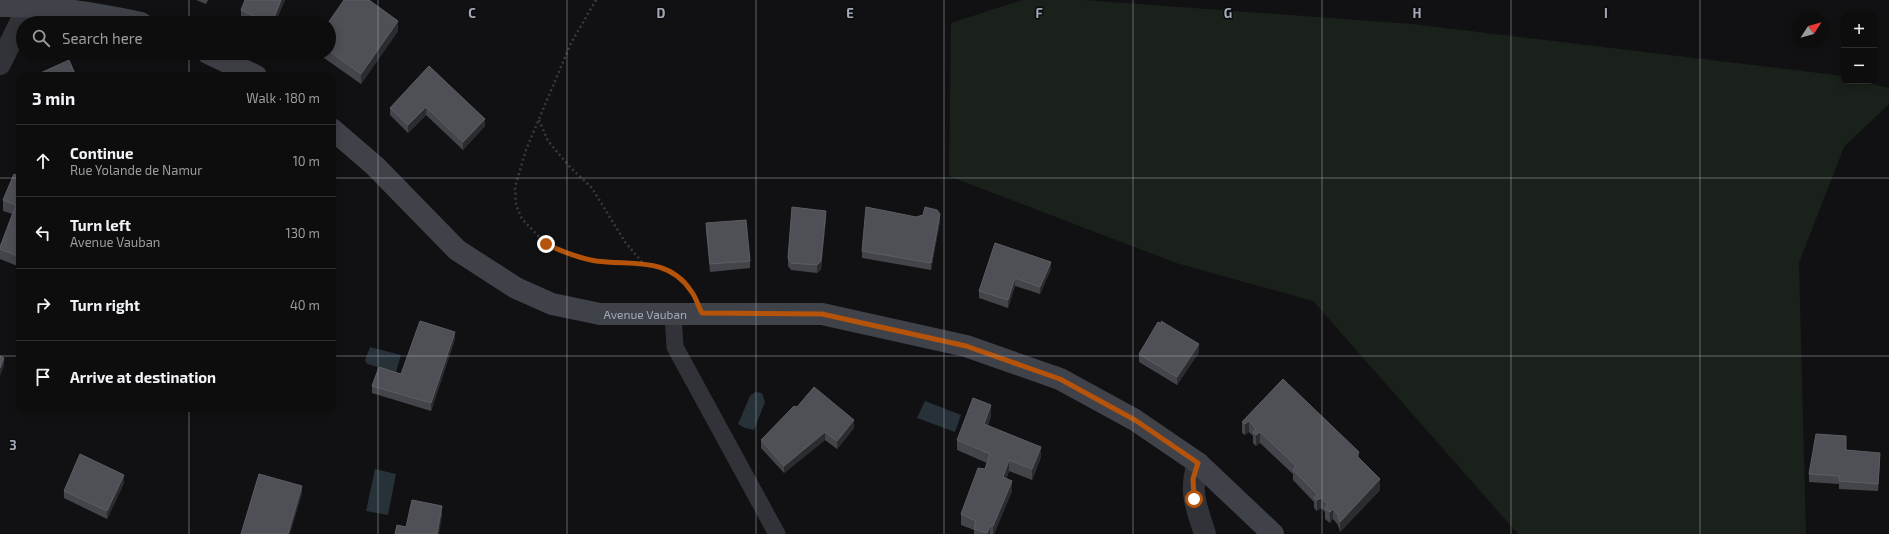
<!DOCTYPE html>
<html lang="en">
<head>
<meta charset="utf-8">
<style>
  body { margin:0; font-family:"Exo 2",sans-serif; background:#161617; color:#f1f3f6 }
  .controls { position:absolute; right:12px; top:12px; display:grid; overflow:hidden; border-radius:8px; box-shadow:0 2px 10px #0003 }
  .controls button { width:36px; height:36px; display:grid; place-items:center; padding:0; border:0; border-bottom:1px solid #2d2d2e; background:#0d0d0e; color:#f1f3f6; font:20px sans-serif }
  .compass { position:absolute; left:1793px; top:12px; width:36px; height:36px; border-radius:50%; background:#0d0d0e; box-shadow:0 2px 10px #0003; rotate:54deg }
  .stop { position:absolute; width:12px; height:12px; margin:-9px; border:3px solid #b45309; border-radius:50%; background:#fff }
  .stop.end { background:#b45309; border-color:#fff; box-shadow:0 1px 4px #0008 }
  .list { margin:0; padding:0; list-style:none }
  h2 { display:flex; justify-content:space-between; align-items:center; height:52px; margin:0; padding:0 16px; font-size:17px }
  h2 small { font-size:13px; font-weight:400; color:#9a9c9e }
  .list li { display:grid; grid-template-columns:26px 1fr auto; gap:12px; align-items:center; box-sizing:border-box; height:72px; padding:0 16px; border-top:1px solid #2d2d2e }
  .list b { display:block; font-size:15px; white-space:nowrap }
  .list p { margin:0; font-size:13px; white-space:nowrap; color:#9a9c9e }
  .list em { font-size:13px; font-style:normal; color:#9a9c9e }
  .icon { flex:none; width:22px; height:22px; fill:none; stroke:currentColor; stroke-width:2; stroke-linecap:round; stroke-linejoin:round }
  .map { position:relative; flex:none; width:1889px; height:534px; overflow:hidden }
  .search { position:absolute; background:#0d0d0e; box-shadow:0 2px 10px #0003; left:16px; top:16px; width:320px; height:44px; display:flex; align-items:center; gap:10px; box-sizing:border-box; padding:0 14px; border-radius:22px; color:#9a9c9e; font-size:15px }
  .panel { position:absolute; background:#0d0d0e; box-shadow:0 2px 10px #0003; left:16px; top:72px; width:320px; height:340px; border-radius:12px }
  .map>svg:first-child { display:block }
  .green { fill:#19211a }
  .water { fill:#273138 }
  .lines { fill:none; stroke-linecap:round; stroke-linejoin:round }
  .path { stroke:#383a3f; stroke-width:2.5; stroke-dasharray:2 3; stroke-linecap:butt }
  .service { stroke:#323338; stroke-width:17 }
  .pedestrian { stroke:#323338; stroke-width:22 }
  .minor { stroke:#323338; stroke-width:22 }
  .secondary { stroke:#404249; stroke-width:22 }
  .wall { fill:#44454b }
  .shaded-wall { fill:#2b2c30 }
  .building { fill:#4e5056; stroke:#5b5e65 }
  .route { stroke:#b45309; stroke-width:5 }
  .grid { fill:none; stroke:#a2a8b5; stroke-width:1; stroke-opacity:0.55 }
  .labels { text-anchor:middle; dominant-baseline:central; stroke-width:3; stroke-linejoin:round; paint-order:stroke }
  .street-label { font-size:12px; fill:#a2a8b5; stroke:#0c0c0e }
  .grid-label { font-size:13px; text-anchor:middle; font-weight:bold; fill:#a2a8b5; stroke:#0c0c0e; stroke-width:3; stroke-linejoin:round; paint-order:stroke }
</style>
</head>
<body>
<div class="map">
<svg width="1889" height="534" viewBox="0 0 1889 534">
  <rect width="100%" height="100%" fill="#111113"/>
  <path class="green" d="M1022,0H1084L1412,24L1836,75L1844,77V81H1860L1889,88V104L1844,147L1799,263L1806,534H1518L1313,301L1176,263L949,176L951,23Z"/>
  <g class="water">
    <path d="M370,347L401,355L396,372L367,364L365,360Z"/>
    <path d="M755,392L762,393L765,402L754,430L745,428L738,424L750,396Z"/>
    <path d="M925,401L961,415L955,432L917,418Z"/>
    <path d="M375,469L396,474L388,515L366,511Z"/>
  </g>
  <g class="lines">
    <g class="path">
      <path d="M596,0L571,43L526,150L515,187L516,205L522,219L546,244L573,256L597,261L642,263L672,271L689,289"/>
      <path d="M539,120L548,141L569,166L592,188L625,242L642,262"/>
    </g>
    <path class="service" d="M673,313L675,347L777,534"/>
    <path class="pedestrian" d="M1198,463C1189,492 1196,506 1205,534"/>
    <path class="minor" d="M0,64L29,5"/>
    <g class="secondary">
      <path d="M0,6C48,5 95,13 141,23"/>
      <path d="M208,53L256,76"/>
      <path id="s1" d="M332,129L375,166L457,250L516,288L552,304L600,314H822L966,346L1060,379L1135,420L1198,463L1273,534"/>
    </g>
  </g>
  <g class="wall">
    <path d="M196,0H208L206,4Z"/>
    <path d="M285,0L275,23H253L241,17V10Z"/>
    <path d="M329,23L398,31L361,84L317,53H329Z"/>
    <path d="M429,66L485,126L463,150L426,115L408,133L390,115V108Z"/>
    <path d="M20,177V267L0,259V247L12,214L3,211V200Z"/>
    <path d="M916,217L940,221L931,270L862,258V251Z"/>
    <path d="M826,218L821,269L817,273L791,270L788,266V258Z"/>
    <path d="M706,223L750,261V268L710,272L706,230Z"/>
    <path d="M1051,262V269L1040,294L1015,286L1008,308L979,298V291Z"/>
    <path d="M1161,321L1199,352L1177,385L1139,362V354L1161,323Z"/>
    <path d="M455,339L431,411L372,393V386L401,374Z"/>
    <path d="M1283,379L1359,459L1380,490L1340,532L1338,525L1333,519L1330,523L1325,519V512L1321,508L1317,511L1314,508V502L1293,480V474L1260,443L1256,446L1253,443V436L1249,432L1245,435L1242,433V422Z"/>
    <path d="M991,416L988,425L1041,457L1032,480L1009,471L1006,479L1012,491L994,534H974V530L961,525V514L985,469L987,463L957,450V440Z"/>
    <path d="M854,428L837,449L825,440L784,473L761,448V440Z"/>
    <path d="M1846,450L1880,461L1878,491L1839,489V484L1809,482V474Z"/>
    <path d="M124,483L107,519L64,498V491Z"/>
  </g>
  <g class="shaded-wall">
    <path d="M281,0H285L275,23H272Z"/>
    <path d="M398,21V31L361,84V74Z"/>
    <path d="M426,107V115L408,133V125Z"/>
    <path d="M485,119V126L463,150V142Z"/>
    <path d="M826,211V218L821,269L817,273V265Z"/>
    <path d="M940,214V221L931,270V263Z"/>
    <path d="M1051,262V269L1040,294V287Z"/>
    <path d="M1015,278V286L1008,308V300Z"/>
    <path d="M455,332V339L431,411V403Z"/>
    <path d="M1199,344V352L1177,385V377Z"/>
    <path d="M4,358V366L0,376V368Z"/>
    <path d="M991,405V416L984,434V424Z"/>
    <path d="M854,420V428L837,449V441Z"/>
    <path d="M1249,421V432L1245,435V424Z"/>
    <path d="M825,432V440L784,473V466Z"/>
    <path d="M1260,432V443L1256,446V435Z"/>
    <path d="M1041,447V457L1032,480V469Z"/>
    <path d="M1359,452V463L1357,456Z"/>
    <path d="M1880,453V461L1878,491V484Z"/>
    <path d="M1009,460V471L1003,488V477Z"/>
    <path d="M124,475V483L107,519V511Z"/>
    <path d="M1380,479V490L1340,532V522Z"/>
    <path d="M1012,481V491L994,534H993V526Z"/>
    <path d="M302,486V494L290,534H288Z"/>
    <path d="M1321,498V508L1317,511V500Z"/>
    <path d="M442,506V517L439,534H437Z"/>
    <path d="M1333,509V519L1330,523V512Z"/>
    <path d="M990,526V534H987V533Z"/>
  </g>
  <g class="building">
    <path d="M245,0H281L272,23H269L241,10Z"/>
    <path d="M344,0H369L398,21L361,74L329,51V23H328Z"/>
    <path d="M69,60L76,76H37L36,75Z"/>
    <path d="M429,66L485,119L463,142L426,107L408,125L390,108Z"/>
    <path d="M14,174L20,177V257L0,249V247L16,205L3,200Z"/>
    <path d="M792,207L826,211L821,261L817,265L791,263L788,258Z"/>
    <path d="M866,207L916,217L923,215L925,207L937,210L940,214L931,263L862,251Z"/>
    <path d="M746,220L750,261L710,264L706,223Z"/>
    <path d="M995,243L1051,262L1040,287L1015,278L1008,300L979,291Z"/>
    <path d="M420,321L455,332L431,403L372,386L379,367L401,374Z"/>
    <path d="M1161,321L1199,344L1177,377L1139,354L1158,322L1162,324Z"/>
    <path d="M0,356L4,358L0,368Z"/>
    <path d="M1283,379L1359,452L1357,456L1380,479L1340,522L1338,515L1333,509L1330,512L1325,509L1328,504L1321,498L1317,500L1314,498L1317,494L1293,470L1296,466L1260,432L1256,435L1253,432L1256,429L1249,421L1245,424L1242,422Z"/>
    <path d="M814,387L854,420L837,441L825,432L784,466L761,440L794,406L797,407Z"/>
    <path d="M973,398L991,405L984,424L1041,447L1032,469L1009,460L1003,477L1012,481L993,526H990L987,533L974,529L976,521L961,514L978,468L985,469L990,454L957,440Z"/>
    <path d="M1816,434L1846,436V450L1880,453L1878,484L1839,481V476L1809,474Z"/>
    <path d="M80,454L124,475L107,511L64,491Z"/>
    <path d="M259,474L302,486L288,534H241Z"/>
    <path d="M412,500L442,506L437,534H395L397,525L406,527Z"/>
  </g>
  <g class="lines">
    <path class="route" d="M546,244C563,252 578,258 596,261C631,266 668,256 691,291C696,297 698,306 702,313L822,314L966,346L1060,379L1135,420L1198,463L1193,479L1194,499"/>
  </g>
  <path class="grid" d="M189,0V23M378,0V534M567,0V534M756,0V534M944,0V534M1133,0V534M1322,0V534M1511,0V534M1700,0V534M189,53V76M0,178H20M332,178H1889M0,356H20M332,356H1889M189,408V534"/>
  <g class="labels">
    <g class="street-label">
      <text stroke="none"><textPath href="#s1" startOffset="378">Avenue Vauban</textPath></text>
    </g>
  </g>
  <g class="grid-label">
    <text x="472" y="18">C</text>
    <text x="661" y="18">D</text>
    <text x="850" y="18">E</text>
    <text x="1039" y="18">F</text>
    <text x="1228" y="18">G</text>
    <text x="1417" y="18">H</text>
    <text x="1606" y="18">I</text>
    <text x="13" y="450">3</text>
  </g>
</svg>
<div class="controls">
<button>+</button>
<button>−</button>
</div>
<svg class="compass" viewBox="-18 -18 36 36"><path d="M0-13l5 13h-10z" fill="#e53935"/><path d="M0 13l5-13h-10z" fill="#9a9c9e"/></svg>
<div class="stop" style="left:1194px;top:499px"></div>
<div class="stop end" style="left:546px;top:244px"></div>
<div class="search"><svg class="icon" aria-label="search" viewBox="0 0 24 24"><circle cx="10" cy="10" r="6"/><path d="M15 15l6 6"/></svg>Search here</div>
<section class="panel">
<h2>3 min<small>Walk · 180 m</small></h2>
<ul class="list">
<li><svg class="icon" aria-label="ahead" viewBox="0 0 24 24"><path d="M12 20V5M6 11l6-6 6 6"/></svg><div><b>Continue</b><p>Rue Yolande de Namur</p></div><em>10 m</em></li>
<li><svg class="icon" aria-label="left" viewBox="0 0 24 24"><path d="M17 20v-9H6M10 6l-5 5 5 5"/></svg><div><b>Turn left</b><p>Avenue Vauban</p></div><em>130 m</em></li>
<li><svg class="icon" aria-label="right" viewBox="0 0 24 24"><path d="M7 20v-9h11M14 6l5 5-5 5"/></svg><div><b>Turn right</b></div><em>40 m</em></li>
<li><svg class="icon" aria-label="arrive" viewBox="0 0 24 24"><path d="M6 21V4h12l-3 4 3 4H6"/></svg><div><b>Arrive at destination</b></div></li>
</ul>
</section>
</div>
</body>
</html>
